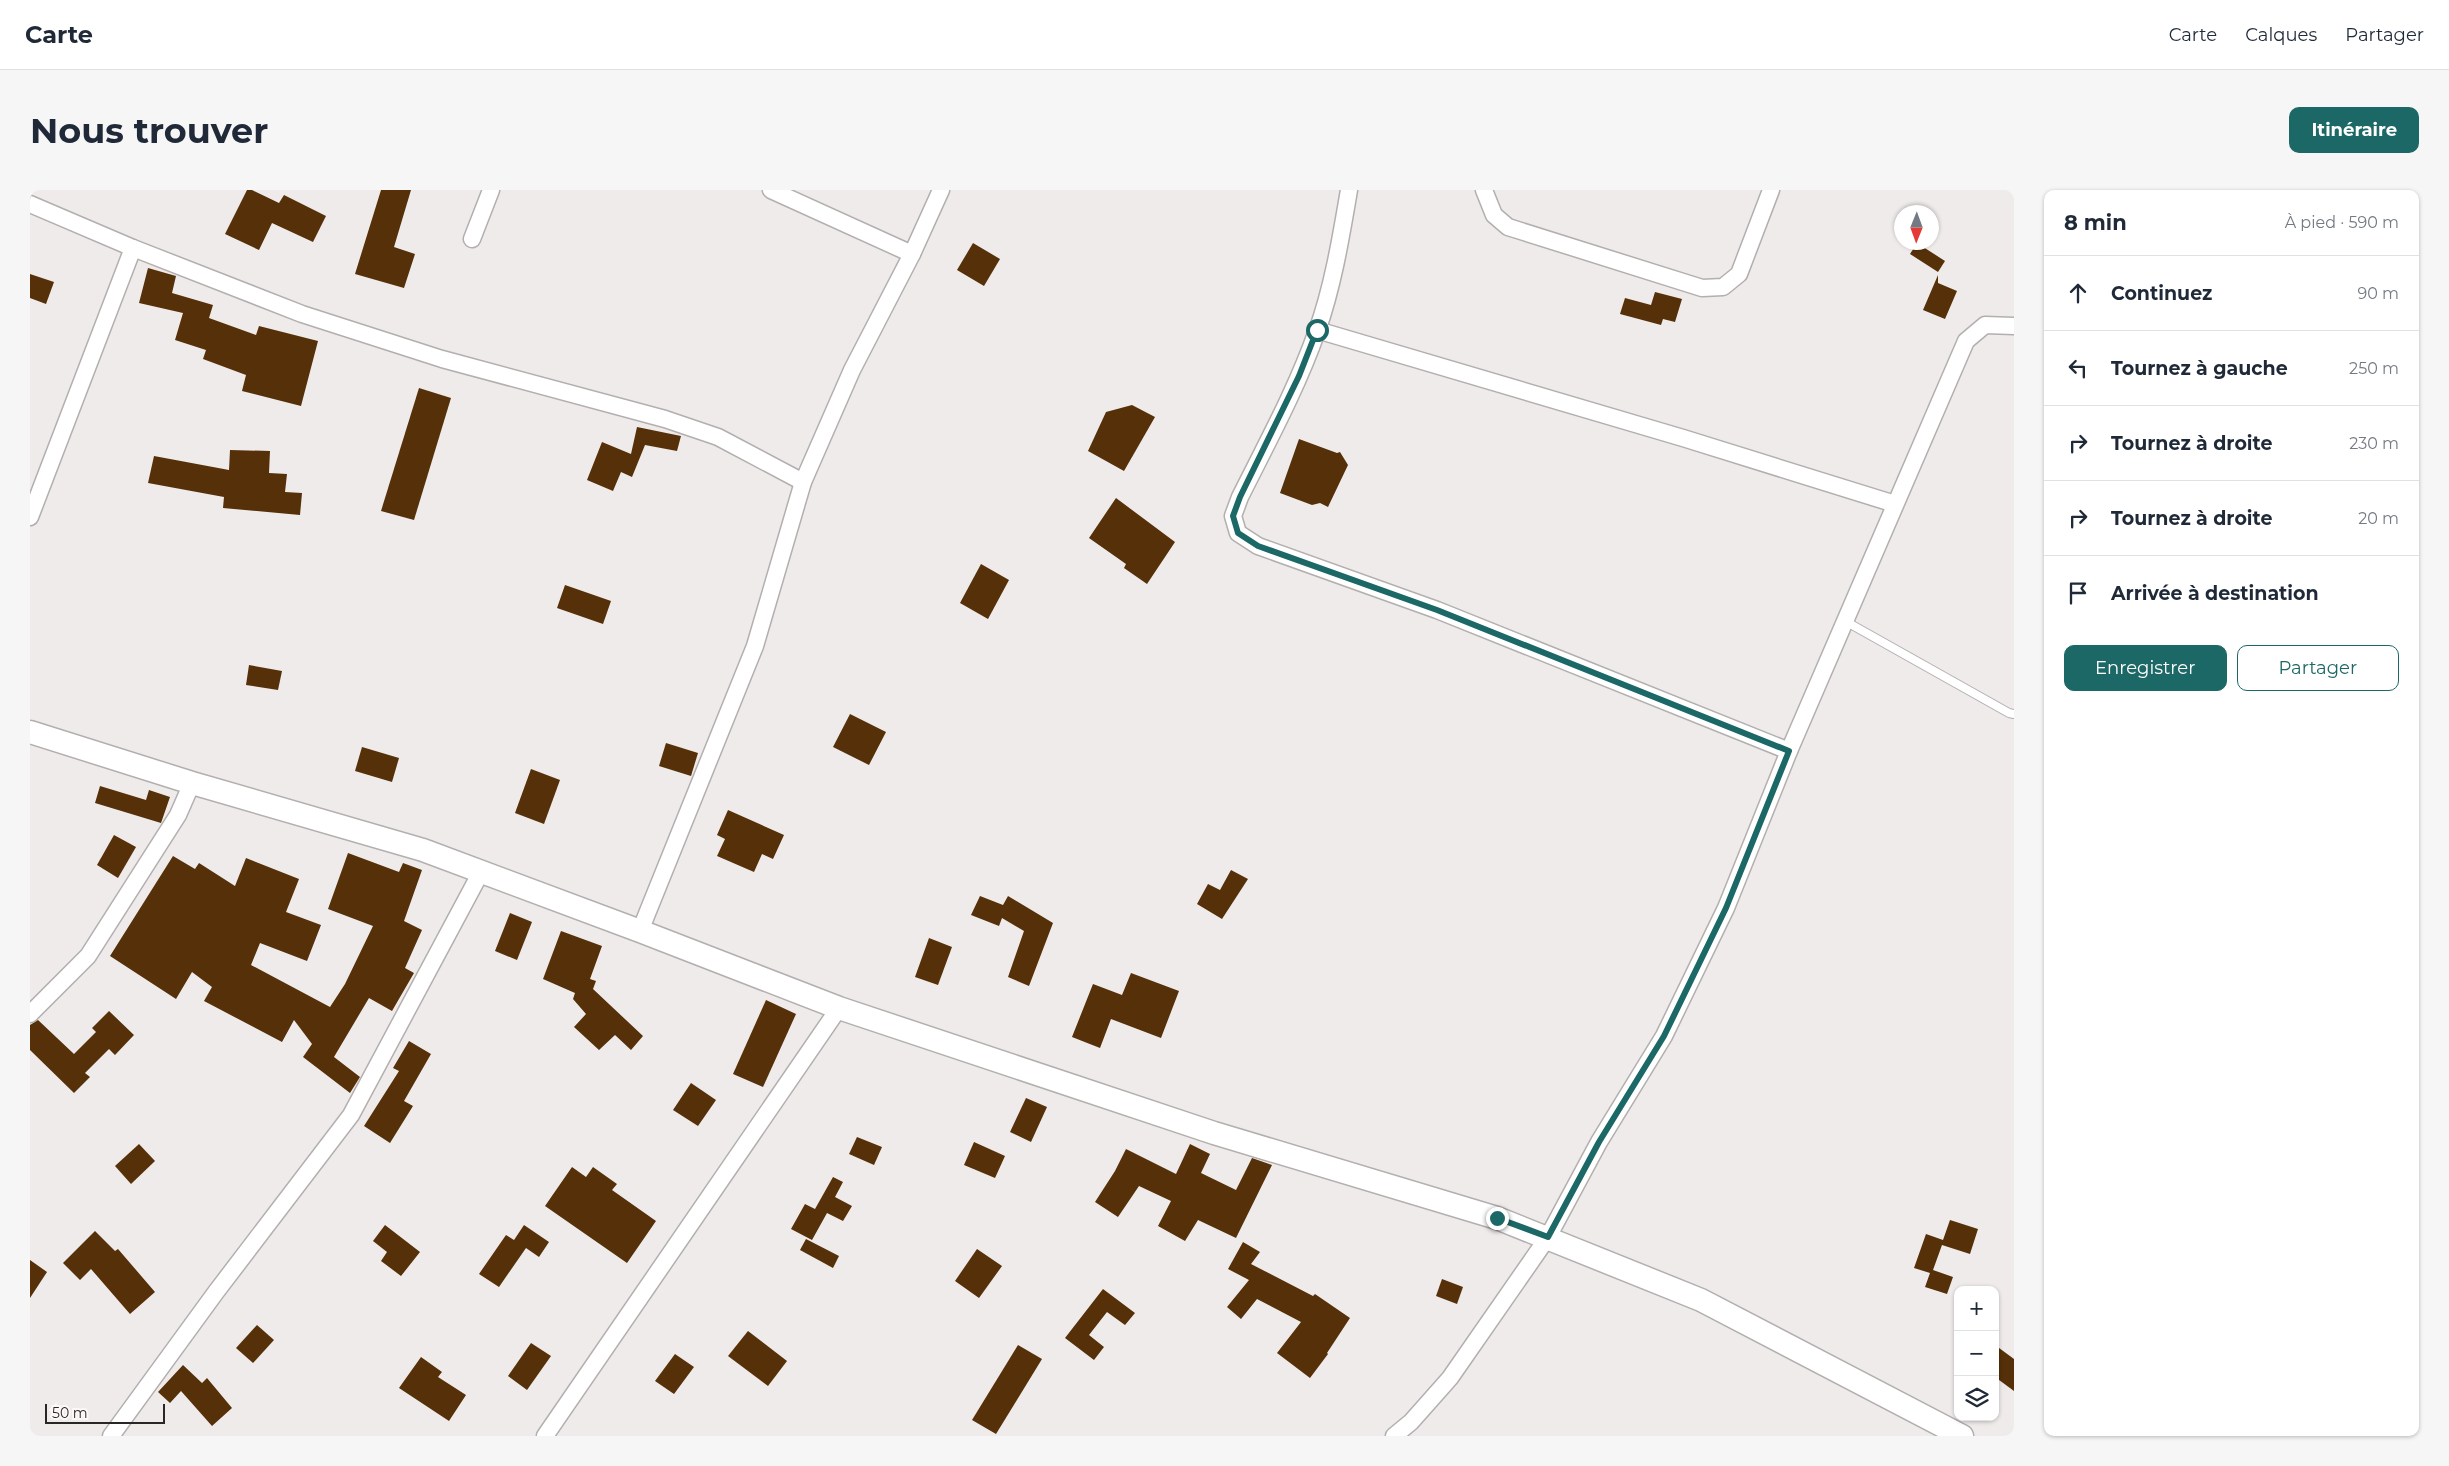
<!DOCTYPE html>
<html lang="fr">
<head>
<meta charset="utf-8">
<style>
  body { margin:0; font-family:Montserrat,sans-serif; background:#f6f6f7; color:#1f2937 }
  .controls { position:absolute; right:15px; bottom:15px; display:grid; overflow:hidden; border-radius:10px; box-shadow:0 1px 4px #0004 }
  .controls button { width:45px; height:45px; display:grid; place-items:center; padding:0; border:0; border-bottom:1px solid #e0e1e3; background:#fff; color:#1f2937; font:25px sans-serif }
  .compass { position:absolute; left:1864px; top:15px; width:45px; height:45px; border-radius:50%; background:#fff; box-shadow:0 1px 4px #0004; rotate:181deg }
  .scale { position:absolute; left:15px; bottom:12px; width:120px; box-sizing:border-box; padding-left:5px; border:2px solid #282626; border-top:0; font-size:14px; line-height:18px; white-space:nowrap; color:#282626; -webkit-text-stroke:4px #fdf8f7; paint-order:stroke }
  .stop { position:absolute; width:15px; height:15px; margin:-11px; border:4px solid #1b6866; border-radius:50%; background:#fff }
  .stop.end { background:#1b6866; border-color:#fff; box-shadow:0 1px 5px #0008 }
  .list { margin:0; padding:0; list-style:none }
  h2 { display:flex; justify-content:space-between; align-items:center; height:65px; margin:0; padding:0 20px; font-size:21px }
  h2 small { font-size:16px; font-weight:400; color:#747a83 }
  .list li { display:grid; grid-template-columns:32px 1fr auto; gap:15px; align-items:center; box-sizing:border-box; height:75px; padding:0 20px; border-top:1px solid #e0e1e3 }
  .list b { display:block; font-size:19px; white-space:nowrap }
  .list em { font-size:16px; font-style:normal; color:#747a83 }
  .actions { display:flex; gap:10px; padding:15px 20px }
  .actions a { flex:1; padding:11px 0; border:1px solid #1b6866; border-radius:10px; text-align:center; font-size:18px; color:#1b6866 }
  .actions .main { background:#1b6866; color:#fff }
  .icon { flex:none; width:28px; height:28px; fill:none; stroke:currentColor; stroke-width:2; stroke-linecap:round; stroke-linejoin:round }
  .map { position:relative; flex:none; width:1984px; height:1246px; overflow:hidden; border-radius:10px }
  header { display:flex; align-items:center; gap:30px; box-sizing:border-box; height:70px; padding:0 25px; background:#fff; border-bottom:1px solid #e0e1e3 }
  header strong { font-size:24px }
  nav { display:flex; gap:28px; margin-inline-start:auto; font-size:18px }
  .intro { display:flex; align-items:center; justify-content:space-between; box-sizing:border-box; height:120px; padding:0 30px }
  h1 { margin:0; font-size:35px }
  .button { padding:12px 22px; border-radius:10px; background:#1b6866; color:#fff; font-size:18px; font-weight:700 }
  main { display:flex; gap:30px; padding:0 30px }
  aside { flex:1; background:#fff; border-radius:10px; box-shadow:0 1px 4px #0004 }
  .map>svg:first-child { display:block }
  .building { fill:#553008 }
  .lines { fill:none; stroke-linecap:round; stroke-linejoin:round }
  .lane-casing { stroke:#b3afae; stroke-width:10 }
  .street-casing { stroke:#b3afae; stroke-width:19 }
  .secondary-casing { stroke:#b3afae; stroke-width:25 }
  .lane { stroke:#fff; stroke-width:8 }
  .street { stroke:#fff; stroke-width:16 }
  .secondary { stroke:#fff; stroke-width:22 }
  .route { stroke:#1b6866; stroke-width:6 }
</style>
</head>
<body>
<header>
<strong>Carte</strong>
<nav><a>Carte</a><a>Calques</a><a>Partager</a></nav>
</header>
<div class="intro"><h1>Nous trouver</h1><a class="button">Itinéraire</a></div>
<main>
<div class="map">
<svg width="1984" height="1246" viewBox="0 0 1984 1246">
  <rect width="100%" height="100%" fill="#efebea"/>
  <g class="building">
    <path d="M217,0H222L249,13L254,5L296,26L283,52L242,33L229,60L195,44Z"/>
    <path d="M351,0H381L364,57L385,64L374,98L325,84Z"/>
    <path d="M943,53L970,69L954,96L927,80Z"/>
    <path d="M1887,53L1915,71L1908,82L1880,64Z"/>
    <path d="M118,78L146,86L142,103L183,115L179,128L226,145L229,136L288,151L271,216L212,201L216,185L173,169L176,160L145,150L153,123L109,113Z"/>
    <path d="M0,84L24,92L16,114L0,108Z"/>
    <path d="M1908,85V93L1927,101L1915,129L1893,120Z"/>
    <path d="M1625,102L1652,109L1645,132L1633,129L1631,135L1590,124L1595,108L1621,115Z"/>
    <path d="M389,198L421,208L384,330L351,321Z"/>
    <path d="M1102,215L1125,227L1094,281L1058,261L1076,222Z"/>
    <path d="M607,237L651,246L647,261L615,255L602,287L591,282L583,301L557,290L572,252L601,264Z"/>
    <path d="M1269,249L1307,263L1310,262L1318,275L1298,317L1290,313L1282,315L1250,303Z"/>
    <path d="M200,260L240,261L239,283L257,284L255,302L272,303L270,325L193,318L194,307L118,293L124,266L199,280Z"/>
    <path d="M1086,308L1145,352L1117,394L1094,378L1096,374L1059,348Z"/>
    <path d="M951,374L979,390L958,429L930,413Z"/>
    <path d="M535,395L581,411L573,434L527,418Z"/>
    <path d="M219,475L252,481L248,500L216,495Z"/>
    <path d="M820,524L856,542L839,575L803,557Z"/>
    <path d="M636,553L668,563L661,586L629,576Z"/>
    <path d="M332,557L369,568L362,592L325,581Z"/>
    <path d="M501,579L530,590L514,634L485,623Z"/>
    <path d="M70,596L116,610L119,600L140,607L131,633L65,613Z"/>
    <path d="M698,620L754,645L743,669L732,664L724,682L687,666L695,649L687,645Z"/>
    <path d="M84,645L106,657L88,688L67,675Z"/>
    <path d="M318,663L369,682L373,673L392,680L374,731L392,740L375,778L384,783L362,821L339,808L304,867L330,887L320,903L273,867L282,854L264,830L252,852L174,811L182,797L162,782L146,809L80,766L143,666L165,679L169,673L205,696L216,668L269,689L256,722L291,735L277,771L230,753L221,775L300,817L315,794L343,736L298,719Z"/>
    <path d="M1201,680L1218,689L1192,729L1167,714L1178,694L1190,700Z"/>
    <path d="M950,706L973,715L978,706L1023,733L999,796L978,787L994,741L972,728L969,736L941,725Z"/>
    <path d="M480,723L502,732L487,770L465,761Z"/>
    <path d="M531,741L572,756L560,789L566,791L563,799L613,846L601,860L585,845L569,860L544,837L556,824L543,809L545,803L513,789Z"/>
    <path d="M899,748L922,757L908,795L885,787Z"/>
    <path d="M1101,783L1149,801L1131,848L1081,829L1070,858L1042,847L1063,794L1092,805Z"/>
    <path d="M736,810L766,824L733,897L703,884Z"/>
    <path d="M79,821L104,845L85,865L79,859L55,883L60,887L44,903L0,860V835L8,830L44,864L66,842L62,838Z"/>
    <path d="M379,851L401,864L374,911L383,916L360,953L334,936L369,881L363,878Z"/>
    <path d="M661,893L686,910L668,936L643,920Z"/>
    <path d="M996,908L1017,917L1001,952L980,942Z"/>
    <path d="M827,947L852,957L844,975L819,964Z"/>
    <path d="M944,952L975,966L965,988L934,975Z"/>
    <path d="M109,954L125,971L101,994L85,976Z"/>
    <path d="M1160,954L1180,964L1171,983L1206,1000L1222,968L1242,975L1206,1048L1168,1030L1155,1051L1128,1036L1141,1011L1109,996L1088,1027L1065,1012L1085,981L1096,959L1146,984Z"/>
    <path d="M542,977L556,987L563,977L587,994L582,1000L626,1031L597,1073L515,1016Z"/>
    <path d="M803,987L813,992L805,1007L822,1016L813,1031L797,1023L782,1050L761,1039L775,1014L785,1019Z"/>
    <path d="M1920,1030L1948,1039L1940,1064L1912,1055L1903,1080L1923,1087L1917,1104L1895,1097L1900,1083L1884,1078L1896,1044L1913,1050Z"/>
    <path d="M355,1035L390,1062L371,1086L351,1071L357,1062L343,1051Z"/>
    <path d="M494,1035L519,1052L509,1067L496,1058L469,1097L449,1084L476,1045L484,1050Z"/>
    <path d="M65,1041L85,1061L88,1059L125,1102L100,1124L61,1079L50,1090L33,1073Z"/>
    <path d="M776,1049L809,1066L803,1078L770,1060Z"/>
    <path d="M1213,1052L1230,1062L1221,1074L1283,1106L1285,1104L1320,1128L1297,1163L1298,1164L1280,1188L1247,1163L1271,1132L1227,1109L1211,1129L1197,1117L1219,1090L1198,1079Z"/>
    <path d="M947,1059L972,1076L949,1108L925,1091Z"/>
    <path d="M0,1070L17,1082L0,1108Z"/>
    <path d="M1412,1089L1433,1097L1427,1114L1406,1106Z"/>
    <path d="M1073,1099L1105,1123L1095,1135L1077,1122L1059,1145L1074,1157L1064,1170L1035,1148Z"/>
    <path d="M227,1135L244,1150L223,1173L206,1158Z"/>
    <path d="M718,1141L757,1171L738,1196L698,1166Z"/>
    <path d="M501,1153L521,1166L497,1200L478,1186Z"/>
    <path d="M988,1155L1012,1169L966,1244L942,1230Z"/>
    <path d="M1965,1155L1984,1169V1201L1965,1187Z"/>
    <path d="M645,1164L664,1177L644,1204L625,1191Z"/>
    <path d="M391,1167L412,1182L408,1187L436,1205L419,1231L369,1198Z"/>
    <path d="M153,1175L172,1193L177,1188L202,1218L182,1236L151,1201L140,1213L128,1202Z"/>
  </g>
  <g class="lines">
    <defs>
      <path id="lane" d="M1815,431L1979,523L1984,524"/>
      <g id="street">
        <path d="M741,0L882,64"/>
        <path d="M1319,0C1311,47 1303,96 1287,141C1267,198 1237,253 1210,307L1203,326L1208,343L1228,356L1407,420L1759,561"/>
        <path d="M1454,0L1464,25L1478,37L1672,98L1693,97L1709,84L1741,0"/>
        <path d="M0,14L103,58L272,124L412,169L635,229L688,247L773,292"/>
        <path d="M442,49L461,0"/>
        <path d="M1287,140L1653,248L1865,314"/>
        <path d="M0,327L103,58"/>
        <path d="M610,741L725,456L773,292L822,180L882,64L911,0"/>
        <path d="M0,824L58,766L148,625L162,593"/>
        <path d="M81,1246L186,1102L321,925L451,682"/>
        <path d="M515,1246L809,818"/>
        <path d="M1364,1246L1381,1232L1420,1188L1518,1047L1569,952L1634,846L1696,718L1759,561L1936,151L1955,135L1984,136"/>
      </g>
      <path id="secondary" d="M0,542L162,593L393,660L610,741L809,818L1184,943L1467,1028L1671,1110L1932,1246"/>
    </defs>
    <use href="#lane" class="lane-casing"/>
    <use href="#street" class="street-casing"/>
    <use href="#secondary" class="secondary-casing"/>
    <use href="#lane" class="lane"/>
    <use href="#street" class="street"/>
    <use href="#secondary" class="secondary"/>
  </g>
  <g class="lines">
    <path class="route" d="M1287,140L1269,186L1210,307L1203,326L1208,343L1228,356L1407,420L1759,561L1696,718L1634,846L1569,952L1518,1047L1467,1028"/>
  </g>
</svg>
<div class="controls">
<button>+</button>
<button>−</button>
<button><svg class="icon" aria-label="layers" viewBox="0 0 24 24"><path d="M12 4l9 5-9 5-9-5zM3 14l9 5 9-5"/></svg></button>
</div>
<svg class="compass" viewBox="-18 -18 36 36"><path d="M0-13l5 13h-10z" fill="#e53935"/><path d="M0 13l5-13h-10z" fill="#747a83"/></svg>
<div class="scale">50 m</div>
<div class="stop" style="left:1287px;top:140px"></div>
<div class="stop end" style="left:1467px;top:1028px"></div>
</div>
<aside>
<h2>8 min<small>À pied · 590 m</small></h2>
<ul class="list">
<li><svg class="icon" aria-label="ahead" viewBox="0 0 24 24"><path d="M12 20V5M6 11l6-6 6 6"/></svg><div><b>Continuez</b></div><em>90 m</em></li>
<li><svg class="icon" aria-label="left" viewBox="0 0 24 24"><path d="M17 20v-9H6M10 6l-5 5 5 5"/></svg><div><b>Tournez à gauche</b></div><em>250 m</em></li>
<li><svg class="icon" aria-label="right" viewBox="0 0 24 24"><path d="M7 20v-9h11M14 6l5 5-5 5"/></svg><div><b>Tournez à droite</b></div><em>230 m</em></li>
<li><svg class="icon" aria-label="right" viewBox="0 0 24 24"><path d="M7 20v-9h11M14 6l5 5-5 5"/></svg><div><b>Tournez à droite</b></div><em>20 m</em></li>
<li><svg class="icon" aria-label="arrive" viewBox="0 0 24 24"><path d="M6 21V4h12l-3 4 3 4H6"/></svg><div><b>Arrivée à destination</b></div></li>
</ul>
<div class="actions"><a class="main">Enregistrer</a><a>Partager</a></div>
</aside>
</main>
</body>
</html>
